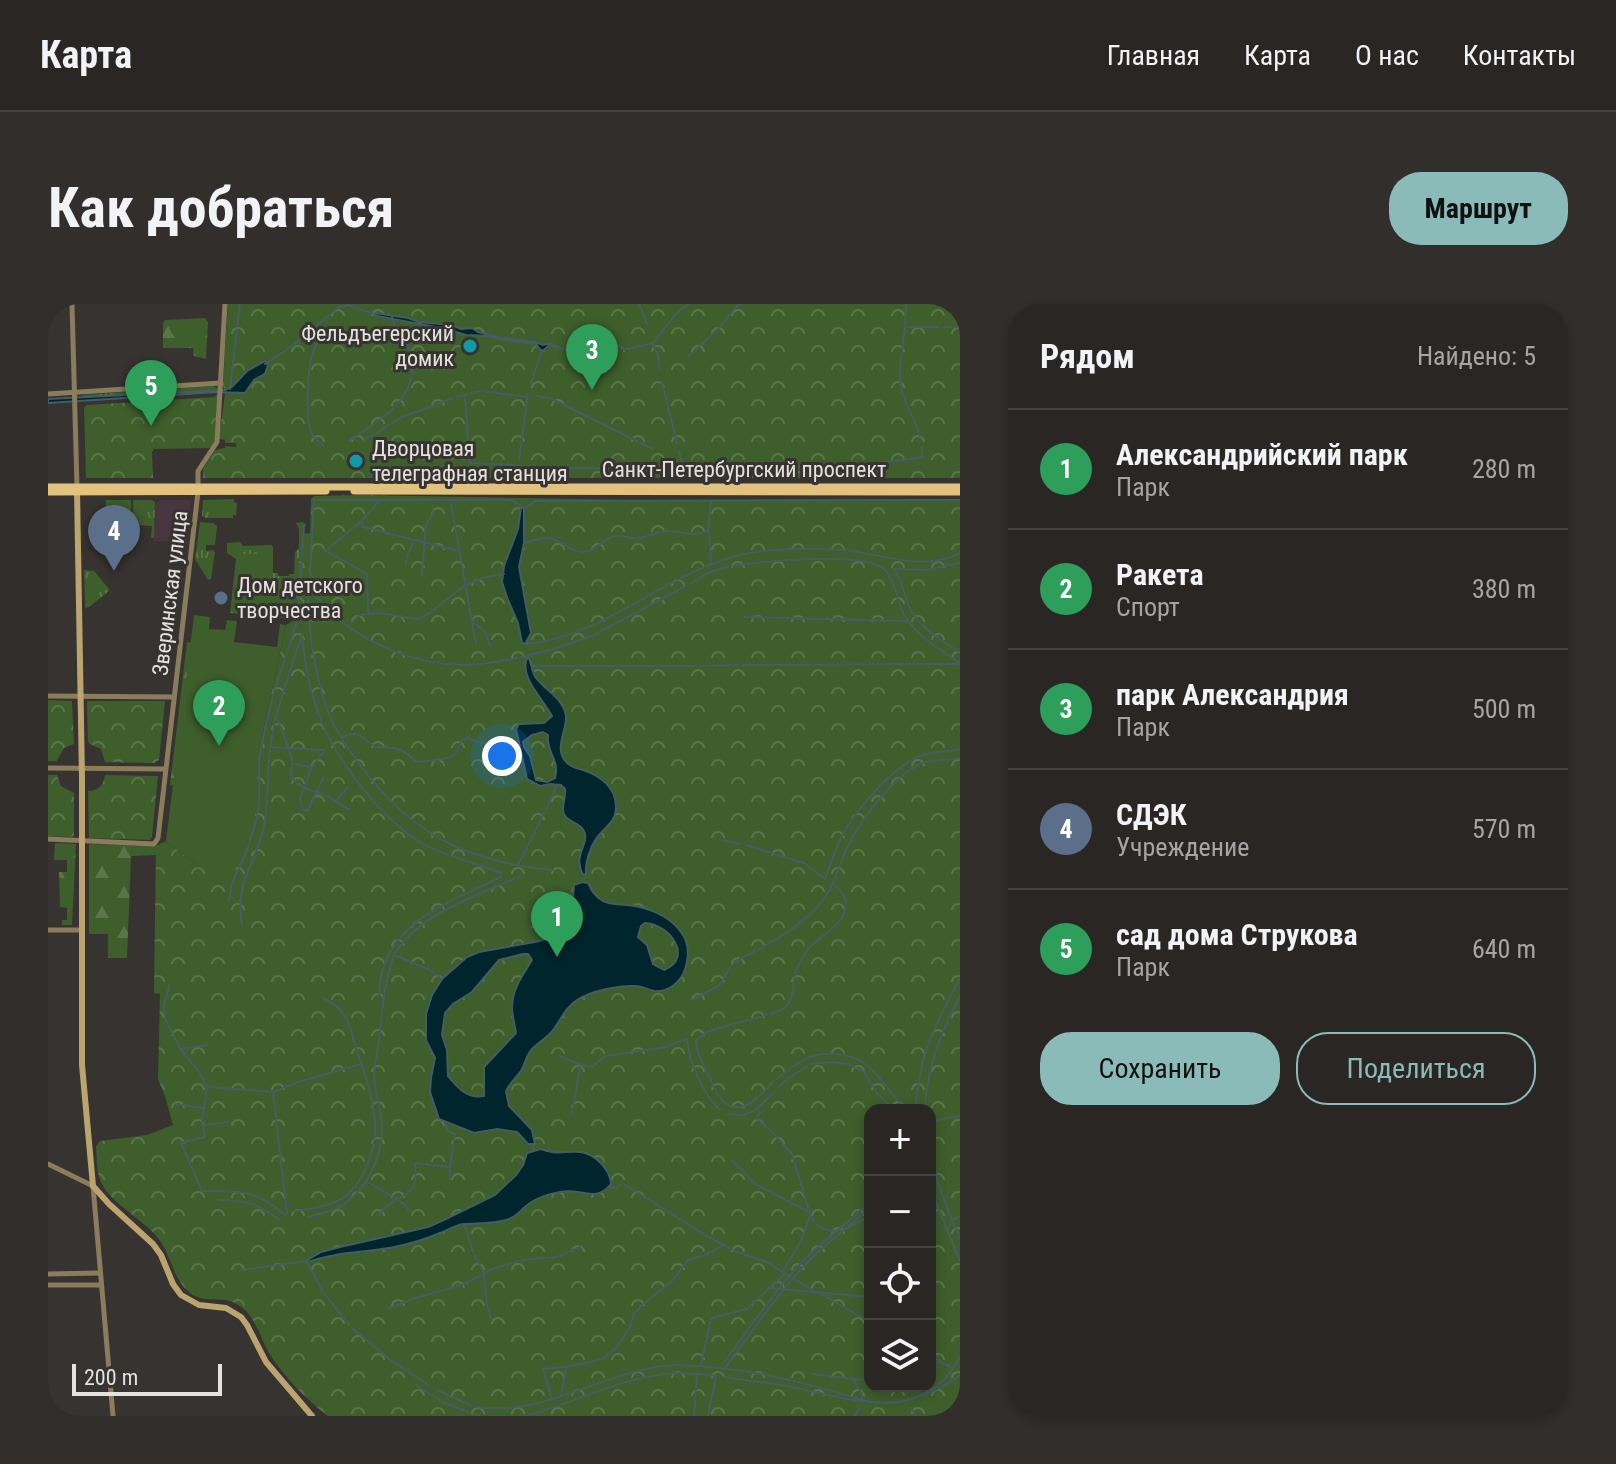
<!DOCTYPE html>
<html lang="ru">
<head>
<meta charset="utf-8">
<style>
  body { margin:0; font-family:"Roboto Condensed",sans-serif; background:#312e2c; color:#f1f3f6 }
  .controls { position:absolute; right:24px; bottom:24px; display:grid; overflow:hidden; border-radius:16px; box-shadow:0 4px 12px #0003 }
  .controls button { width:72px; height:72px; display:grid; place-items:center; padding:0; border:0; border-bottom:2px solid #454341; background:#292624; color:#f1f3f6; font:40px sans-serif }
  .scale { position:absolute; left:24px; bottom:20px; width:150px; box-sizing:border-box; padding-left:8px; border:4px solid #e4e1df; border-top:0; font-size:22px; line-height:28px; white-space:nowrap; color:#e4e1df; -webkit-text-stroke:6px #373330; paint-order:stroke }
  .you { position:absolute; left:454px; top:452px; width:28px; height:28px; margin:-20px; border:6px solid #fff; border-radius:50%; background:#1a73e8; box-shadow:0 0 0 12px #1a73e833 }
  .badge { display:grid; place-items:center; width:52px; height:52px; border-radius:50%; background:#8bbbb9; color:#fff; font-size:26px; font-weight:700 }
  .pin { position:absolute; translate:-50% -66px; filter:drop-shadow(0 2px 4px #0008) }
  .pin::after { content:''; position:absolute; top:42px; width:28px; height:24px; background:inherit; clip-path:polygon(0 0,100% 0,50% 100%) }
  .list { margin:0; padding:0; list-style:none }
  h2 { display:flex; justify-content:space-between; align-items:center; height:104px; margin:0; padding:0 32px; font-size:34px }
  h2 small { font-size:26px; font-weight:400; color:#a5a5a6 }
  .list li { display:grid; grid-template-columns:52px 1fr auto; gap:24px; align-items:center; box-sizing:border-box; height:120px; padding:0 32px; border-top:2px solid #454341 }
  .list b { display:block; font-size:30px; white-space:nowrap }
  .list p { margin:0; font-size:26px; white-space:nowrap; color:#a5a5a6 }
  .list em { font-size:26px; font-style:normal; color:#a5a5a6 }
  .actions { display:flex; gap:16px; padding:24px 32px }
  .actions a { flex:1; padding:18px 0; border:2px solid #8bbbb9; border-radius:32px; text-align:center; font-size:28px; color:#8bbbb9 }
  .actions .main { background:#8bbbb9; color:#111 }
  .icon { flex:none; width:44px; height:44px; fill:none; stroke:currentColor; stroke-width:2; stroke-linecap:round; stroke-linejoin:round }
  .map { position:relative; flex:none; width:912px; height:1112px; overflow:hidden; border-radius:32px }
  header { display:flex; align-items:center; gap:48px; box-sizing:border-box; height:112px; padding:0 40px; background:#292624; border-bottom:2px solid #454341 }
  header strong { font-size:38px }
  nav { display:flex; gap:44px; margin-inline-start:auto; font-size:28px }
  .intro { display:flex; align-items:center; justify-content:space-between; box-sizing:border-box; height:192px; padding:0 48px }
  h1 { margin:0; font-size:56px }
  .button { padding:20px 36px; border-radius:32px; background:#8bbbb9; color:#111; font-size:28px; font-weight:700 }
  main { display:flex; gap:48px; padding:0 48px }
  aside { flex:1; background:#292624; border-radius:32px; box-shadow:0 4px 12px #0003 }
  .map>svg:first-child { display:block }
  .commercial { fill:#47353f }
  .grass { fill:url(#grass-tufts) }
  .forest { fill:url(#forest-firs) }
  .park { fill:url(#park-crowns); fill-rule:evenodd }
  .pitch { fill:#3e5e2c }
  .water { fill:#00252d; stroke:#445d62; stroke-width:2; fill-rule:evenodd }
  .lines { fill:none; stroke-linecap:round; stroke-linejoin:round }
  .stream { stroke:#445d62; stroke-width:2 }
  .street { stroke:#8a7c5c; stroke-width:5 }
  .secondary { stroke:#bba470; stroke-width:6 }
  .primary { stroke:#e1c37f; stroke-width:7 }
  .culture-dot { fill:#0f9aa8; stroke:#373330; stroke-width:3 }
  .service-dot { fill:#5c6f8a; stroke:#373330; stroke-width:3 }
  .labels { text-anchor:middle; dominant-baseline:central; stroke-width:6; stroke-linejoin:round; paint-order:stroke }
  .poi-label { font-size:22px; fill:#e4e1df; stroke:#373330; text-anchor:start }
  .street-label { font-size:22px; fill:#e4e1df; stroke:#373330 }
</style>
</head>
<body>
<header>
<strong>Карта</strong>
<nav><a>Главная</a><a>Карта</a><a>О нас</a><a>Контакты</a></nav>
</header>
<div class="intro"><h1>Как добраться</h1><a class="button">Маршрут</a></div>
<main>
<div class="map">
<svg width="912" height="1112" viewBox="0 0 912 1112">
  <defs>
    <pattern id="grass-tufts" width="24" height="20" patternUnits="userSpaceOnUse" patternTransform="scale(2)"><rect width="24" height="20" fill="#3e5e2c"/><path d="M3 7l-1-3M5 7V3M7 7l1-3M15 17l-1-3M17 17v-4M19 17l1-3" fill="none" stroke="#5a754a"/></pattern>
    <pattern id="forest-firs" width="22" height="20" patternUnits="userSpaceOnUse" patternTransform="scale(2)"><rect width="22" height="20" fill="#3e5e2c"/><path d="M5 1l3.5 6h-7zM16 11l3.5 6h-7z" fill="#5a754a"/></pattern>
    <pattern id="park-crowns" width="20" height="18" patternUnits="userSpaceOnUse" patternTransform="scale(2)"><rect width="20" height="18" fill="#3e5e2c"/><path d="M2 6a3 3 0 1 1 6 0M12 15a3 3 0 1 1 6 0" fill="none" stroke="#5a754a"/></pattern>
  </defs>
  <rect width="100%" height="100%" fill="#373330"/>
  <path class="commercial" d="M112,196H141L143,198L139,238L106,237L107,200Z"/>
  <g class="grass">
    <path d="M165,82L169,84V86L35,94V91Z"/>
    <path d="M186,195V198L189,199L188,211H185V214H158L154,212L155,196Z"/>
    <path d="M58,196H83V218H81L80,221L63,220L60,222V212L67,211V202H58Z"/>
    <path d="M85,196H104L107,198L106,234H103L104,222L88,221V218H85Z"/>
    <path d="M152,218L165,219L169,222L167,241H158V247L165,246L167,248L163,275L160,276L147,255Z"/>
    <path d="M255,218L257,220L255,222L249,315L182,309L188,255L179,249V239L192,238L195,242L223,241L225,243V269H230V272H241V270H246L247,248L251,244V225L248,219Z"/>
    <path d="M36,266L46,267L61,285V287L41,303L37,304Z"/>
  </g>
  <g class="forest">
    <path d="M157,14L160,18L158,55L146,52L145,44H115V20L117,16Z"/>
    <path d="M139,338L147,340L129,482L122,481Z"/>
    <path d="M7,539L28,540L24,621H14V616H19V604L12,603L11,568H19V556H6Z"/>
    <path d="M41,540L108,542V551L83,552L79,654H60V630H41Z"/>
  </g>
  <g class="park">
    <path d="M180,0H912V174H155V165L167,146L177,144V142L188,143V139H177V136L171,135L177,90L175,81Z"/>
    <path d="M170,90L168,137L162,144L106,145L104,148L105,174H38L36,104L39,101L166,93Z"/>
    <path d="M313,191L587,196L912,195V1112H280C258,1095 236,1073 221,1049C213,1035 209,1018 197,1006C177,988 163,1001 145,991C125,979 124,951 110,934C96,916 61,898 53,878C48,868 49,853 48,842L52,837L99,831L125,821L117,792L110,775L112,690L106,689L108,542L118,537L151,563L210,457L215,427L238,321L248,315L252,230L262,229L263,195L266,192ZM822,806H882V1082H822Z"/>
    <path d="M0,396L24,397L26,440L16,444L9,457H0Z"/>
    <path d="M39,397H117L111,456L106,459L57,458L53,445L42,440L40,437Z"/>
    <path d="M0,471H9L13,482L26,489V531L24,533L0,532Z"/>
    <path d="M57,471L110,472L104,532L102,536L41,534L40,487C51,487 56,480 57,471Z"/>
  </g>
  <g class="pitch">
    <path d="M195,250H224V306H194Z"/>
    <path d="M146,311L162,313L161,325L177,326L179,316L189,317L186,338L229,343L232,320L238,321L215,427L210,457L207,515L185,571L151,563L118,537Z"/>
  </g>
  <g class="water">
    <path d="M327,9L360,14L371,18L403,21L413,25L424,24L430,28L455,34L487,38L495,41L502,39L509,43L501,41L494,48L488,40L456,36L441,32L418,31L398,25L329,12L326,11Z"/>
    <path d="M217,57L220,61L217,70L206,76L197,89L169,88L0,99V95L177,86L184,83L199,67Z"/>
    <path d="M473,203L476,205V239L471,263L483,329L477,340L474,339L470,319L460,296L454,278L456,262L470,225Z"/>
    <path d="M480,352C484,359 483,367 488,374C497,386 516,395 518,412C519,427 505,445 519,459C523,463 529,464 535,466C553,472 569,484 568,505C567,519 555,524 548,535C542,544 537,558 538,570L535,571C524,550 542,541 536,527C532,517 515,519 515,505C515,498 518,492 517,485L513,481L502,480L492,482L479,475L468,425L471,420L496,419L504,412C495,395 469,371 480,352ZM495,428L500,431C498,450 512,454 507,474L499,478L488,476L482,452L476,443L475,438L484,431Z"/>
    <path d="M534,578L540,579C544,587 547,593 555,597C562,601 571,600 579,601C599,603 621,611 633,628C639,636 641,647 639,657C637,673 624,689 606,687C600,686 594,682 588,682C571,681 543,687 529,696C518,703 513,715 506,725C500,733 491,738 484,745C478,752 477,760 473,767C468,774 462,779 458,787L461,802L484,826L487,840H480L469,828L449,825L426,829L391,815L382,788L383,774L387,754L378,736V710L384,691L394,675L419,653L431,648L492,637L511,630L518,625L523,617L526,581ZM597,619C622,620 646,654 616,666L605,660L599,641L590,633L593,622ZM475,650H480L484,656C475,671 464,685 464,703C464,712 467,721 468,729L436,763V792C419,795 410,784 400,772L399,746L394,731L397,709L405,700L424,688L451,656Z"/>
    <path d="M493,845C510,852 518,846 533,848C548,851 562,865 563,880C547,900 532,883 512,888C500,890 487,894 478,902C471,908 467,914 458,916C444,920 430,919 416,920C407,921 400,926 392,929C380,934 365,939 351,942C322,949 289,947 260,958L258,957L273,948L292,943L380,923L398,915L447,891L468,871L475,861L479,849Z"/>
  </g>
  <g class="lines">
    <g class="stream">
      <path d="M591,0L599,20"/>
      <path d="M858,0L857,23H891"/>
      <path d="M344,13L348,26"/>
      <path d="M857,23C855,43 849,68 854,88C859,104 869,119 873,136"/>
      <path d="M895,23H904"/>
      <path d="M908,23H912"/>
      <path d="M605,40L610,52L611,65"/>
      <path d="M508,42L525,50C531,48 540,42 547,44C553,45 556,49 562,50L565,44L571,41L575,46L605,39L627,11L640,0"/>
      <path d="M641,52L672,23L688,3L693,0"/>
      <path d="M217,60L244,42L291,3L300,1L328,11"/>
      <path d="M614,78L629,140"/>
      <path d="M482,83L494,46"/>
      <path d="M182,85L192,0"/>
      <path d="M423,89L433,87L480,93"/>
      <path d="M417,91L420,135"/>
      <path d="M489,92L504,95L605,145"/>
      <path d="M409,93L419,90"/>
      <path d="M301,137C331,116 368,98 364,56C361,27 341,34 320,36"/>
      <path d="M315,137L352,114L405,94"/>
      <path d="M421,140L422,159L465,161"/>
      <path d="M275,141C270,137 265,134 263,127C257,108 258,49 272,35L283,37L314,36"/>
      <path d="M631,147L634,161"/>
      <path d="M471,156L480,90"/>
      <path d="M471,160V170"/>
      <path d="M469,162H473"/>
      <path d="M477,162L517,164H583L683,161L701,167L748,163L780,165L869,154L874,153V143"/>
      <path d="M332,196L313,217L315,223L411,247"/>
      <path d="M403,200L428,340"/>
      <path d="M476,205L487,197L912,196"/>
      <path d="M661,228L663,258"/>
      <path d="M476,239C483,237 493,233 500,234C513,235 521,248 535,248C549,248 555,233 568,232C577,231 585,236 593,234C602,232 608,227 617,227C636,226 639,234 660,227L663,197"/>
      <path d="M273,244L319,270L320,308"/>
      <path d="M279,246L313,217"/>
      <path d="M358,260L359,252L365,239"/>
      <path d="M685,262C712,257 820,247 837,266C849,278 848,297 856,311C869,332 892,346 912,359"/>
      <path d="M374,271L378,220L384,212L385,207"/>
      <path d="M642,280L660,269L681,262"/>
      <path d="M260,281C260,320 265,360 276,397C283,420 298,442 312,461C364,531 419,558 505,566"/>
      <path d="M261,282C267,290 274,299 281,306C316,340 370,362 419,361C436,361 453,357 469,354"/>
      <path d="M274,286L262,269L266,196H465L474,203"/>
      <path d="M696,313L858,317"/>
      <path d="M306,317L312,311L332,309L370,315L382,309L417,281L438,273L456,270"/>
      <path d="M425,318L437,328L442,342"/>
      <path d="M254,330C256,355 260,379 268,403C284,451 329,511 372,538C397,553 426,558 453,569V573C399,600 332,619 331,692"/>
      <path d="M477,340C560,333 621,264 701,249C731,244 763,244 792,246C831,248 875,269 912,249"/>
      <path d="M911,348C892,335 869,323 860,300C855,287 854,276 846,265L878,266L912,259"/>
      <path d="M473,353L506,345L544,332L638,282"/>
      <path d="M694,361L911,360"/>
      <path d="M485,362H648"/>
      <path d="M652,362L690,361"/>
      <path d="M230,416C234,428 243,447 244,458C245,465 240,469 246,476C254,486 269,487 279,492C287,497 293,501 301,505"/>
      <path d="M295,433C308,425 317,434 327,443C348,444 353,442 368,458C378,457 404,456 408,449C411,445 412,440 414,436L420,434L427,437L445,441"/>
      <path d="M222,443L275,446"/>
      <path d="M245,460L262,463"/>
      <path d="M275,474L260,507L254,505L252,492L257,483L263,464L276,447"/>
      <path d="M287,498L299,484"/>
      <path d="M498,505L509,481"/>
      <path d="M674,536L692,540"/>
      <path d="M698,541L756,559L777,575C782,561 787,547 793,534C806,508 847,459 875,451C887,447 900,448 912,445"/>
      <path d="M470,561L496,509"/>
      <path d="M181,597L184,579L199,546L208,517L211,500V455L216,429L226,388L249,318L256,222L257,221"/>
      <path d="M194,621C186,580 206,562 215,526C222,499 218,472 222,445C227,407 242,368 254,331"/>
      <path d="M711,645C735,632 758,618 775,596C787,581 790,563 798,546C811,518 845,471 875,459C886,455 901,457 912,454"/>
      <path d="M380,665L346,651C371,609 429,592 472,572"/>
      <path d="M382,666L394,675"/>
      <path d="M121,681C121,689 117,693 116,701C114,715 127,733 133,746"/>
      <path d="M644,696L672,681L683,662L690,656L707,647"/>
      <path d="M723,710C748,702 743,692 747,671C748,664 754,655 758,648C768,632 797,623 798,601C799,592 791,586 786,580"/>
      <path d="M719,711L671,724L658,728L648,737C649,751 655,760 661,773C665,780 668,789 674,796C693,816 712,791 726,777"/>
      <path d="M160,741L137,744L133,746L151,768L159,783L154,816L157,833L133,839L154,887C191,887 208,885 237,911L239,909L225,788"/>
      <path d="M511,752L533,761L544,763L557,752L617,743L639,735C641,758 655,790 672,806"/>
      <path d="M729,775C737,768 746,761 755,756C774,746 805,748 821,763C835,776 845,793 859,806"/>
      <path d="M160,783L225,788L250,778L313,760"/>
      <path d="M730,784L739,775L763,760L783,758L800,760L816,768L830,790L846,806"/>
      <path d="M725,789L709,805L712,809L708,814L723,827L744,850L763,913C769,923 775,926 787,927"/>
      <path d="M128,800L155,804"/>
      <path d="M868,806C869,754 888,719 912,674"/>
      <path d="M877,806C878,765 893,727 912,692"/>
      <path d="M524,810L532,763"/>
      <path d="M680,810L696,811L708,806"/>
      <path d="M882,817L912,812"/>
      <path d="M157,821L179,818"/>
      <path d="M485,841L486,847"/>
      <path d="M882,843L890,879L904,916"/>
      <path d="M684,856L707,880L759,907"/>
      <path d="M402,876V865"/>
      <path d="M319,878L349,895C370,884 368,882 367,859L402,863L407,830L400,827L397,819"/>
      <path d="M576,880L657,931L689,948L719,958L741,972"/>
      <path d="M882,881L885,891L882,892"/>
      <path d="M561,883L567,884L573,880"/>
      <path d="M885,891L912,957"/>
      <path d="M171,896C201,897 208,899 232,916"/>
      <path d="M288,905C317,890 335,854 334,822C333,804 326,785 326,767C327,759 329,751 330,742C335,709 334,684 346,651"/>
      <path d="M247,907C265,904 291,902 304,886C317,872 326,848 327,829C328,800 317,771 308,744C305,733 302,719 295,709C290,702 283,698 275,694"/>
      <path d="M331,911L338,903L349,895L356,900L362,908"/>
      <path d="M912,912L904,916L912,935"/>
      <path d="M260,913L285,906"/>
      <path d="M416,920L425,948"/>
      <path d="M798,925L816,915L822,914"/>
      <path d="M427,952L436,970L439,1001L443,1015"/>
      <path d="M194,966L258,957L276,989L301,1021"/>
      <path d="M735,967L753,937L762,912"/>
      <path d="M737,970L721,984L822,993"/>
      <path d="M746,975L765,986"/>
      <path d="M771,989L822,1018"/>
      <path d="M341,1004L368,994L416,980L447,964L475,956L509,953L532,943"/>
      <path d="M304,1024L341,1055L382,1082"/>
      <path d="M882,1052L904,1064"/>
      <path d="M677,1057C701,1024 724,991 751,961C773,938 799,920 822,898"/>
      <path d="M653,1061L663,1014L699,1005L721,984"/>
      <path d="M678,1063C702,1030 725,996 753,965C774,942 800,924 822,903"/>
      <path d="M765,1070L822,1077"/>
      <path d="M676,1073C700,1077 725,1079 749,1084C816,1099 855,1112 912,1071"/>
      <path d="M805,1075L814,1090V1096C853,1106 895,1090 912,1052"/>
      <path d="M368,1081L394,1098L421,1108"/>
      <path d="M389,1086L424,1102"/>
      <path d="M513,1093L518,1064"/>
      <path d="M504,1096L495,1065L518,1063L555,1055L569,1043L582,1023L586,1010L593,1002L624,977L640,956L657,951L676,941"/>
      <path d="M428,1103C489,1112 541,1077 598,1065C623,1059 646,1061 671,1064C720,1069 767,1081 814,1096"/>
      <path d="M863,1104L868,1112"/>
      <path d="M426,1110L431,1112"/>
      <path d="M485,1110C534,1096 584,1068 637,1069C647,1069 658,1071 668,1072L660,1112"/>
      <path d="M476,1112L482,1111"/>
      <path d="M646,1112L649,1070"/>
      <path d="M807,1112L811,1104"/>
    </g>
    <g class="street">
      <path d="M24,0L29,183"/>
      <path d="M0,90L173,79"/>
      <path d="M150,182V167L169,138L177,0"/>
      <path d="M0,392L126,393"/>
      <path d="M0,464L117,465"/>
      <path d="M0,535L106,540L110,534L150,188"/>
      <path d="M0,626H34"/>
      <path d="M0,860L45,882L65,1112"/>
      <path d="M0,970L52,969"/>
      <path d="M0,981H53"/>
    </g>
    <path class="secondary" d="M29,186L34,474V761L45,882L61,900L105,940L113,951L125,980L133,991L151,1001L178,1004L193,1013L199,1021L218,1058L264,1112"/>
    <g class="primary">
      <path d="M0,183H912"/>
      <path d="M306,187L912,188"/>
      <path d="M0,188L278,187"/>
    </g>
  </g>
  <g class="culture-dot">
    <circle cx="422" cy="42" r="8"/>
    <circle cx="308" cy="157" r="8"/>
  </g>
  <circle class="service-dot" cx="173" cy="294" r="8"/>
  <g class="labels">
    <g class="poi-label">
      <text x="406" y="29" text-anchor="end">Фельдъегерский<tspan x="406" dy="25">домик</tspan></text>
      <text x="324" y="144">Дворцовая<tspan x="324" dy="25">телеграфная станция</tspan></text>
      <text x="189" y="281">Дом детского<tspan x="189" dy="25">творчества</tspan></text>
    </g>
    <g class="street-label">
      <text x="696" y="165">Санкт-Петербургский проспект</text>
      <text transform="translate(122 289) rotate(-83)">Зверинская улица</text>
    </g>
  </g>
</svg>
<div class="controls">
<button>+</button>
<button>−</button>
<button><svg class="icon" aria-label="locate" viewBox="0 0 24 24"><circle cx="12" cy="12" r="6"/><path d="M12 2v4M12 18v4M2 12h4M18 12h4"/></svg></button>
<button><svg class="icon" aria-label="layers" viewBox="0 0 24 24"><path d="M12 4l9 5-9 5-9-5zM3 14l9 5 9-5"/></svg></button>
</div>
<div class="scale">200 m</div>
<div class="you"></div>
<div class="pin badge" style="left:509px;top:653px;background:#2e9e5b">1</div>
<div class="pin badge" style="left:171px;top:442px;background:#2e9e5b">2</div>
<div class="pin badge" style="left:544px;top:86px;background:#2e9e5b">3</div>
<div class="pin badge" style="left:66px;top:267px;background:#5c6f8a">4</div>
<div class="pin badge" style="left:103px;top:122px;background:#2e9e5b">5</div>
</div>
<aside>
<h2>Рядом<small>Найдено: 5</small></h2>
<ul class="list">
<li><span class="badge" style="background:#2e9e5b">1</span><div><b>Александрийский парк</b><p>Парк</p></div><em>280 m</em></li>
<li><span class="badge" style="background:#2e9e5b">2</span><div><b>Ракета</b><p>Спорт</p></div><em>380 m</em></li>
<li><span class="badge" style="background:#2e9e5b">3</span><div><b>парк Александрия</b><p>Парк</p></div><em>500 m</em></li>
<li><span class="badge" style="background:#5c6f8a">4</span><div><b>СДЭК</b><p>Учреждение</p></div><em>570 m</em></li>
<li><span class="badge" style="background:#2e9e5b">5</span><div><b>сад дома Струкова</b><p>Парк</p></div><em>640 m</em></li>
</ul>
<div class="actions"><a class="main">Сохранить</a><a>Поделиться</a></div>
</aside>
</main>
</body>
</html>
